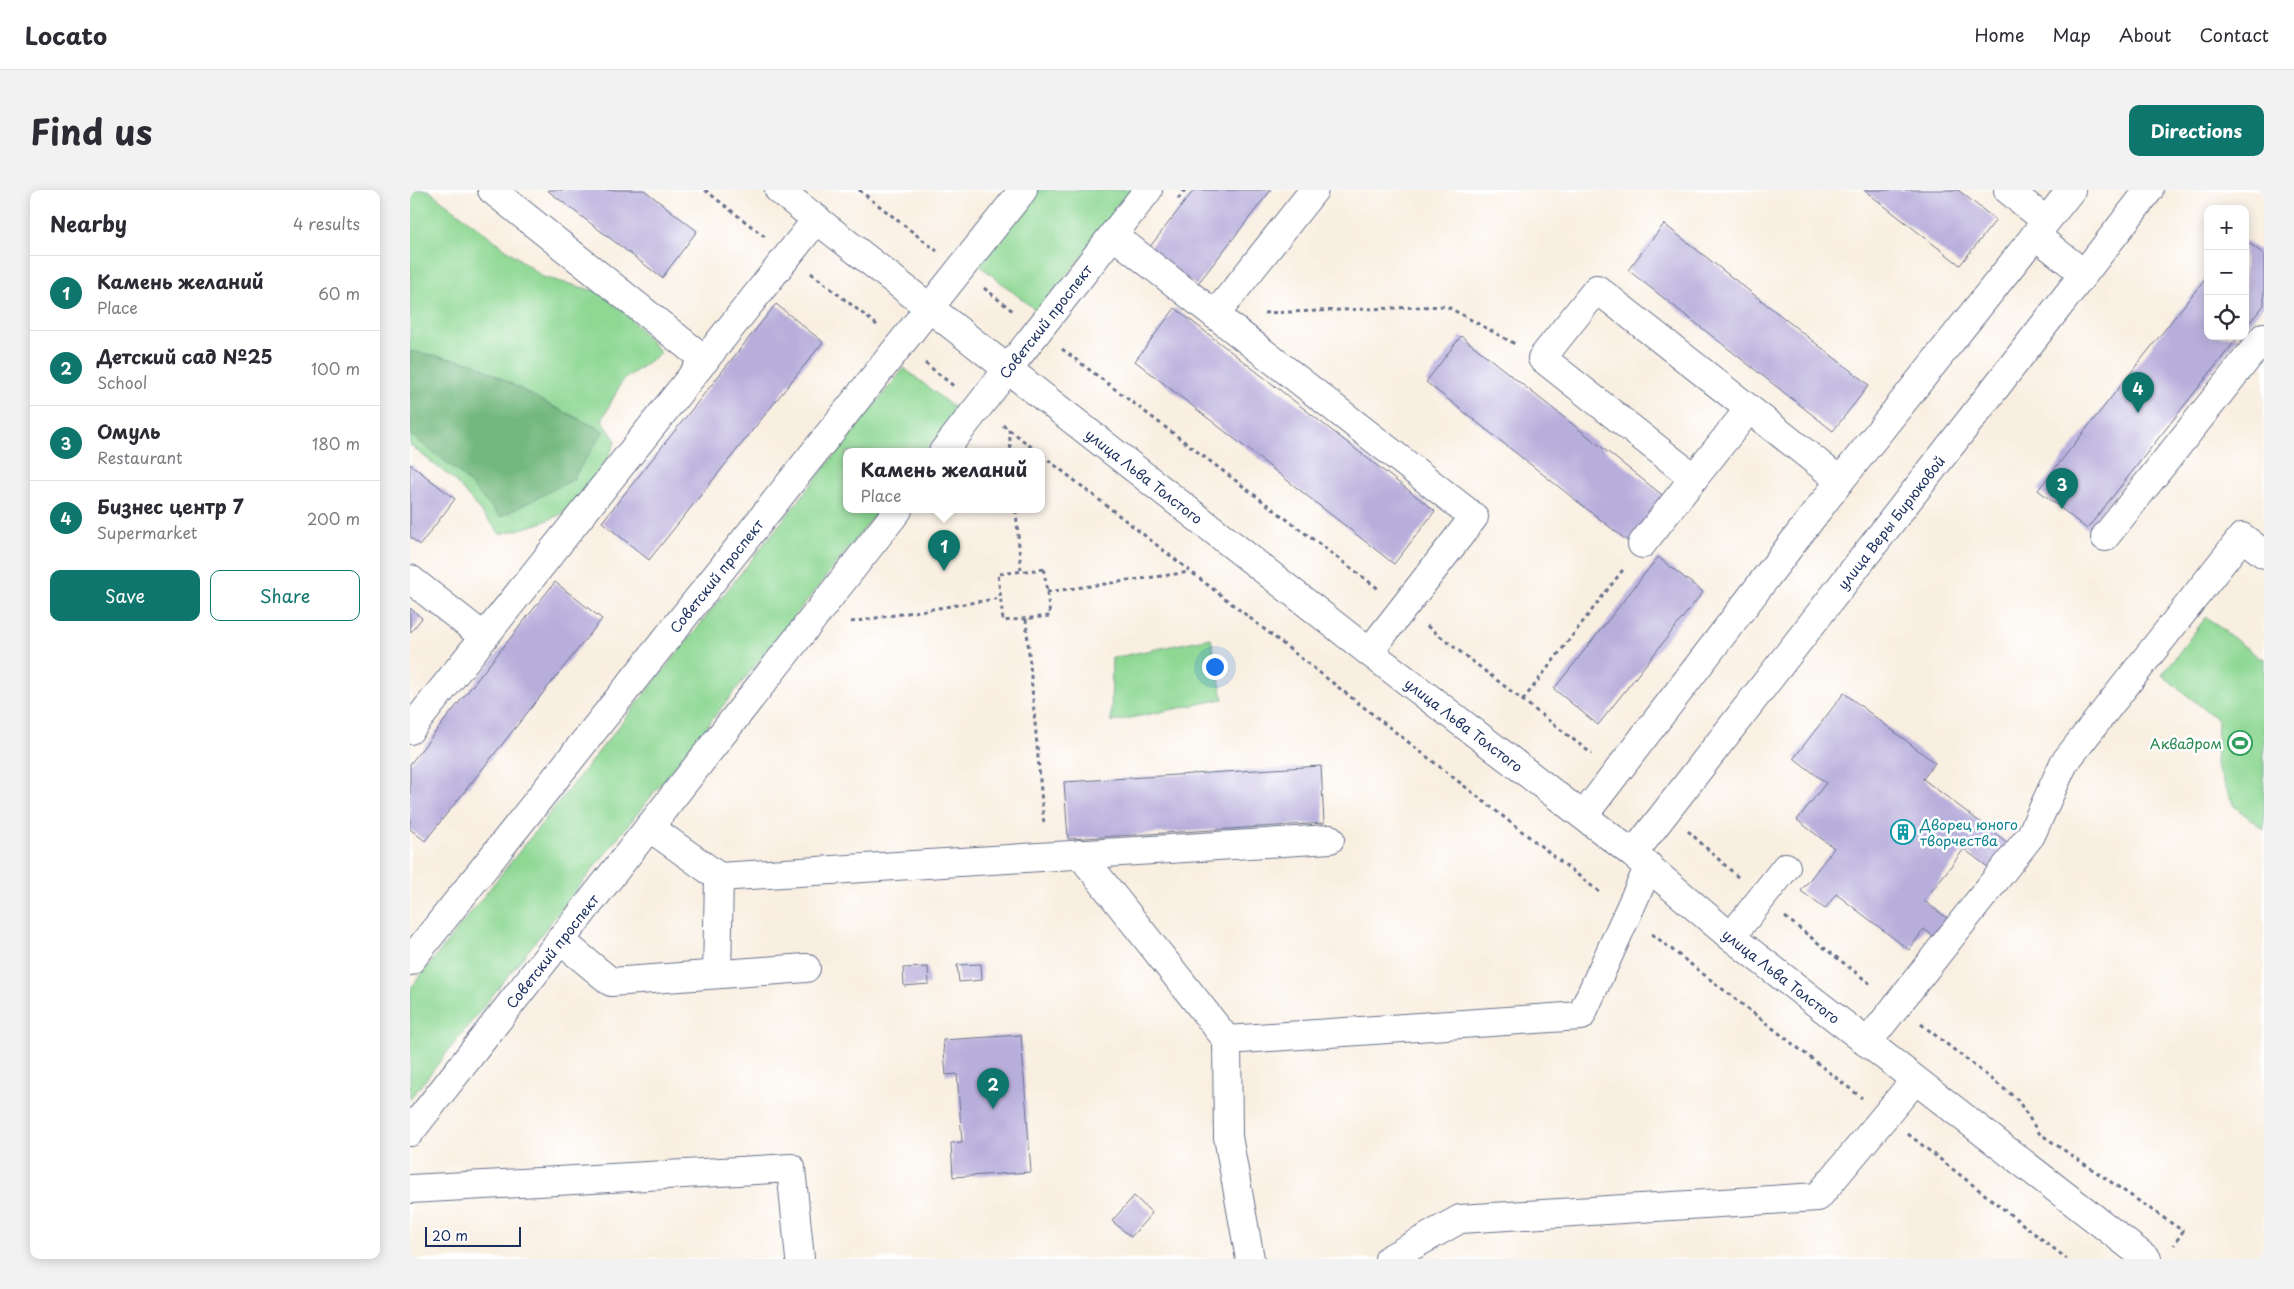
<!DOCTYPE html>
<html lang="en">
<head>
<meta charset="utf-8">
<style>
  body { margin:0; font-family:"Playpen Sans",sans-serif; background:#f2f2f3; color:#2b2b33 }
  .controls { position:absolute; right:15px; top:15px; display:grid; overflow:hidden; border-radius:10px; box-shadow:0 2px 12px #0003 }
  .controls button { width:45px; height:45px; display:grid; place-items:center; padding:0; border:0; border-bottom:1px solid #e1e1e2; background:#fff; color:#2b2b33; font:25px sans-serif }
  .scale { position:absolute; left:15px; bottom:12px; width:96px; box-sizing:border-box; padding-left:5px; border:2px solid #1b2f5e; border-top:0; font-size:14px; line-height:18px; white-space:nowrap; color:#1b2f5e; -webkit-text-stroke:4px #fff; paint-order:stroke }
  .you { position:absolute; left:804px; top:476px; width:18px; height:18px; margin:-12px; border:4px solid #fff; border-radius:50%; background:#1a73e8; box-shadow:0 0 0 8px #1a73e833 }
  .badge { display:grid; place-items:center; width:32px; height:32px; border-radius:50%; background:#0f766e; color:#fff; font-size:16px; font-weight:700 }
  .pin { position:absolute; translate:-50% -41px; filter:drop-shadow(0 1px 2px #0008) }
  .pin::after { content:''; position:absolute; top:26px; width:18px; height:15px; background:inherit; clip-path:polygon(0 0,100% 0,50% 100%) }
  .popup { position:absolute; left:433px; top:258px; width:202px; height:65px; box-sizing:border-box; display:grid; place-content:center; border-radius:10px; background:#fff; filter:drop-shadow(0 1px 4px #0005); font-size:16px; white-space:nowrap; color:#7c7c81 }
  .popup b { font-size:19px; color:#2b2b33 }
  .popup::after { content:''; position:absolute; left:50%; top:100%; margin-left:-10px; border:10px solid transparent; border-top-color:#fff }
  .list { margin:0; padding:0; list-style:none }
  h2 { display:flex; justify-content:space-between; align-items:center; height:65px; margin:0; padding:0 20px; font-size:21px }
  h2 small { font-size:16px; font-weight:400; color:#7c7c81 }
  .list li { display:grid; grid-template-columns:32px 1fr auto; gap:15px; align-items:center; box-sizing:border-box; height:75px; padding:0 20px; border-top:1px solid #e1e1e2 }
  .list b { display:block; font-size:19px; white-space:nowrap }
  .list p { margin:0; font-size:16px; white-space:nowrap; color:#7c7c81 }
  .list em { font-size:16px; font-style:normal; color:#7c7c81 }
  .actions { display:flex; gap:10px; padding:15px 20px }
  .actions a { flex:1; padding:11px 0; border:1px solid #0f766e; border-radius:10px; text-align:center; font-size:18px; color:#0f766e }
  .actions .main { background:#0f766e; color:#fff }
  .icon { flex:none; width:28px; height:28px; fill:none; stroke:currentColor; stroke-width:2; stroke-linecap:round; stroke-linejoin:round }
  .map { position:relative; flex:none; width:1854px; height:1069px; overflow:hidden; border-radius:10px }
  header { display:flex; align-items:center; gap:30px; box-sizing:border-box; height:70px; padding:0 25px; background:#fff; border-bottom:1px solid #e1e1e2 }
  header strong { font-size:24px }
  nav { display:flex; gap:28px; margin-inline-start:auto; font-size:18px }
  .intro { display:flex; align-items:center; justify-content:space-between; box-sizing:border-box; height:120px; padding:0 30px }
  h1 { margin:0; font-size:35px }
  .button { padding:12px 22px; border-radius:10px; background:#0f766e; color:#fff; font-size:18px; font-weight:700 }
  main { display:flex; gap:30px; padding:0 30px }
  aside { flex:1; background:#fff; border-radius:10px; box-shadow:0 2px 12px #0003 }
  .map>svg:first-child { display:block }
  .green { fill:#8fd894; stroke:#558479 }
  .forest { fill:#73b87e; stroke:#47746e }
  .building { fill:#b8aedb }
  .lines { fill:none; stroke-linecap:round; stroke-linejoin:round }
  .minor-casing { stroke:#69728c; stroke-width:30 }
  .path { stroke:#69728c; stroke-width:3; stroke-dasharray:4 4; stroke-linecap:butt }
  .minor { stroke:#fff; stroke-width:28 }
  .labels { text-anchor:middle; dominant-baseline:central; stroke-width:5; stroke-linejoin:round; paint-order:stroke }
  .street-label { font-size:14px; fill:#1b2f5e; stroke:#fff }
  .leisure-label { font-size:14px; fill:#27864d; stroke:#fff; text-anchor:end }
  .culture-label { font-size:14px; fill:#0d838f; stroke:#fff; text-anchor:start }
</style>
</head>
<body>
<header>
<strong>Locato</strong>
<nav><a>Home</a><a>Map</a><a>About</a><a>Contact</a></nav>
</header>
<div class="intro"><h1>Find us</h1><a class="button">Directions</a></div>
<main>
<aside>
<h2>Nearby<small>4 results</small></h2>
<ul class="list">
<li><span class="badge">1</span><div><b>Камень желаний</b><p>Place</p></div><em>60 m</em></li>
<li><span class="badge">2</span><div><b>Детский сад №25</b><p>School</p></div><em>100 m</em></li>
<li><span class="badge">3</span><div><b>Омуль</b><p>Restaurant</p></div><em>180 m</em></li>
<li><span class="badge">4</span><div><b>Бизнес центр 7</b><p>Supermarket</p></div><em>200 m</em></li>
</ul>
<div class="actions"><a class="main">Save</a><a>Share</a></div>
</aside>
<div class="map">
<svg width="1854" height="1069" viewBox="0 0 1854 1069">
  <rect width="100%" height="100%" fill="#fff"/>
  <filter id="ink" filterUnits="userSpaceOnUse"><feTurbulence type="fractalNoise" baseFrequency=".02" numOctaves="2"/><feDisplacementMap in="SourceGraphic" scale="10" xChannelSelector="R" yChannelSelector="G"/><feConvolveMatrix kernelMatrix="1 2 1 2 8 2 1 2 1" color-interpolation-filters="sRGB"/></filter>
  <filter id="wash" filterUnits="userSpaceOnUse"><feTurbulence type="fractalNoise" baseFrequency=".0096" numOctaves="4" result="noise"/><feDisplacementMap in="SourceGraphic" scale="20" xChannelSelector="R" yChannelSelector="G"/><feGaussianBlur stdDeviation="1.12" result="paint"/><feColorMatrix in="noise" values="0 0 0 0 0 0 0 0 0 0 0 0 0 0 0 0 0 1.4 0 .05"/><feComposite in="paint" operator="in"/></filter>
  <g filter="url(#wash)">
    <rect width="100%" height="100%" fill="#f9efe1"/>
    <g class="green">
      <path d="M0,0H18L133,87L200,105L251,163L212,191L192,230L206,251C199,265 193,280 185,293C163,327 127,335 90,344L44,290L0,255Z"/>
      <path d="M628,0H724L628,122L569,75Z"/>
      <path d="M494,178L548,221L515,262H436V320H469L0,909V799Z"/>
      <path d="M1796,427L1851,469L1854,468V640L1824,616L1806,575L1808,530L1752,485Z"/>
      <path d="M801,448L813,509L701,532L702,468Z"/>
    </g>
    <path class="forest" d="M0,161L64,173L136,213L194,241L162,290L90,327L50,283L0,244Z"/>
    <g id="blocks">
      <g class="building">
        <path d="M137,0H234L287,41L252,88Z"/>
        <path d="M784,0H861L786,96L739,58Z"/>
        <path d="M1454,0H1548L1586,30L1550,75Z"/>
        <path d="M1254,34L1459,195L1423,241L1218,80Z"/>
        <path d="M1835,50L1854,64V115L1835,138Z"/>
        <path d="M1798,85V146H1829L1677,339L1628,300Z"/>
        <path d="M366,114L413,152L239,370L192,332Z"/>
        <path d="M765,118L1025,321L984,374L725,171Z"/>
        <path d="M1051,146L1256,308L1220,353L1016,192Z"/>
        <path d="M0,274L45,309L10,355L0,347Z"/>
        <path d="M1248,367L1293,402L1188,535L1144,499Z"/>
        <path d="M145,392L192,429L15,651L0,639V574Z"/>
        <path d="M0,418L12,428L0,443Z"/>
        <path d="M1434,503L1525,573L1513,589L1598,653L1579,678L1554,659L1514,711L1544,733L1530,751L1514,739L1499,760L1426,704L1415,719L1391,701L1424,658L1387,630L1416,593L1384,568Z"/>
        <path d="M911,576L914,633L658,649L654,592Z"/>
        <path d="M571,774L572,790L549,792L547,775Z"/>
        <path d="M518,777L519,794L494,796L493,778Z"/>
        <path d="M611,845L621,982L543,987L541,953L552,952L547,884L536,885L533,850Z"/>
        <path d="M724,1006L742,1023L721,1047L702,1031Z"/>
      </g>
    </g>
  </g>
  <g filter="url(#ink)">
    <use href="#blocks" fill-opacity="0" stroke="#69728c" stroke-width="1"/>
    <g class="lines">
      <defs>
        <g id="minor">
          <path d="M82,0L295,170"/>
          <path id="s1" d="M369,0L959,462L1223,664L1321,747L1737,1069"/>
          <path d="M1598,0L1636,31"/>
          <path d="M703,45L1064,327L959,462"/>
          <path d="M1625,45L1673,83"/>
          <path d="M805,125L904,0"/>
          <path d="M1339,219L1284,288L1132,168L1187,99L1408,273L1430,291"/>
          <path id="s2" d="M533,262L738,0"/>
          <path d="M1695,347L1854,147"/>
          <path d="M1232,354L1284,288"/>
          <path d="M0,389L74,447"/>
          <path d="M0,540L407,29"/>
          <path d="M1174,625L1430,291L1661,0"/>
          <path d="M239,637L309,687L920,649"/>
          <path d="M670,664L817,850L818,947L840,1069"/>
          <path id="s3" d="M1223,664L1739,0"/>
          <path d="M1321,747L1376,677"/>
          <path d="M150,750L201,792L396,778"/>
          <path id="s4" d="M0,771L613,0"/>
          <path d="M307,784L309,687"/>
          <path d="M817,850L1171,826L1239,676"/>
          <path d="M1457,853L1621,645L1654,573L1832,347L1854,364"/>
          <path id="s5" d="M0,942L488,320"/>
          <path d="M0,999L381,978L390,1069"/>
          <path d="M979,1069L1050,1029L1408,1007L1505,890"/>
        </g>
      </defs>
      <use href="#minor" class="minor-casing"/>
      <g class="path">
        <path d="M295,0L355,47"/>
        <path d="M449,0L527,61"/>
        <path d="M768,9L775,0"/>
        <path d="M401,83L467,135"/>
        <path d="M574,98L604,122"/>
        <path d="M854,123L1036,116L1105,154"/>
        <path d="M652,159L970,400"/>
        <path d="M515,173L545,197"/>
        <path d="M593,235L628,262"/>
        <path d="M599,239L601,262"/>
        <path d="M632,265L1192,704"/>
        <path d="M606,320L611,381"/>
        <path d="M634,379L640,426L593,431L588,384Z"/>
        <path d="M637,402L780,382"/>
        <path d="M616,429L634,636"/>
        <path d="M441,432L591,408"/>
        <path d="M1017,436L1182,564"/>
        <path d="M1113,510L1215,377"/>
        <path d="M1278,641L1329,688"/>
        <path d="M1375,727L1463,796"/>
        <path d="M1242,744L1452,908"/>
        <path d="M1511,834L1607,909L1629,943L1773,1041L1764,1055"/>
        <path d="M1498,944L1657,1069"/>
      </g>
      <use href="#minor" class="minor"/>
    </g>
  </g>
  <defs>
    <symbol id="stadium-ring" viewBox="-11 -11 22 22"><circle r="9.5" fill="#fff" stroke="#2e9e5b" stroke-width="1.5"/><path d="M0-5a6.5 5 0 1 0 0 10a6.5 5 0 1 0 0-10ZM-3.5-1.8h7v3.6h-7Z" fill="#2e9e5b"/></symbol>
    <symbol id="building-ring" viewBox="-11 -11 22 22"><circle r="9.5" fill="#fff" stroke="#0f9aa8" stroke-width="1.5"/><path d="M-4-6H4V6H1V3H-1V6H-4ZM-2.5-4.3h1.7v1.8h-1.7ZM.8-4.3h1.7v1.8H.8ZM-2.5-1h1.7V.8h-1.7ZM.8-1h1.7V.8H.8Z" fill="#0f9aa8"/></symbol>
  </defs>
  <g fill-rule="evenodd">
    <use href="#stadium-ring" x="1816" y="539" width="28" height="28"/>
    <use href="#building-ring" x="1479" y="628" width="28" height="28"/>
  </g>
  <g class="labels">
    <g class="street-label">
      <text stroke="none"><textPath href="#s2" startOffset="166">Советский проспект</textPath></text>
      <text stroke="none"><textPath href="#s1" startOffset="464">улица Льва Толстого</textPath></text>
      <text stroke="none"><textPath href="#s3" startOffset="420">улица Веры Бирюковой</textPath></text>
      <text stroke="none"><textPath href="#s4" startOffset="492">Советский проспект</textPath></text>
      <text stroke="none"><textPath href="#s1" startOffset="869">улица Льва Толстого</textPath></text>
      <text stroke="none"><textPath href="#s5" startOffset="230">Советский проспект</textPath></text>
      <text stroke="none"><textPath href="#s1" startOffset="1274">улица Льва Толстого</textPath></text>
    </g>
    <g class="leisure-label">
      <text x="1812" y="553">Аквадром</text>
    </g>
    <g class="culture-label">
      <text x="1510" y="634">Дворец юного<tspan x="1510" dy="16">творчества</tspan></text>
    </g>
  </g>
</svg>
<div class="controls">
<button>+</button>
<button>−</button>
<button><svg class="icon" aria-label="locate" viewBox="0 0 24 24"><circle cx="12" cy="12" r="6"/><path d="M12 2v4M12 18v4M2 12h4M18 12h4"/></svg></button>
</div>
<div class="scale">20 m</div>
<div class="you"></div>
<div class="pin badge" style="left:534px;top:381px">1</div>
<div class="popup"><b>Камень желаний</b>Place</div>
<div class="pin badge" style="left:583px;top:919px">2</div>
<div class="pin badge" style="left:1652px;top:319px">3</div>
<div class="pin badge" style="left:1728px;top:223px">4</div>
</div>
</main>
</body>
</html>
